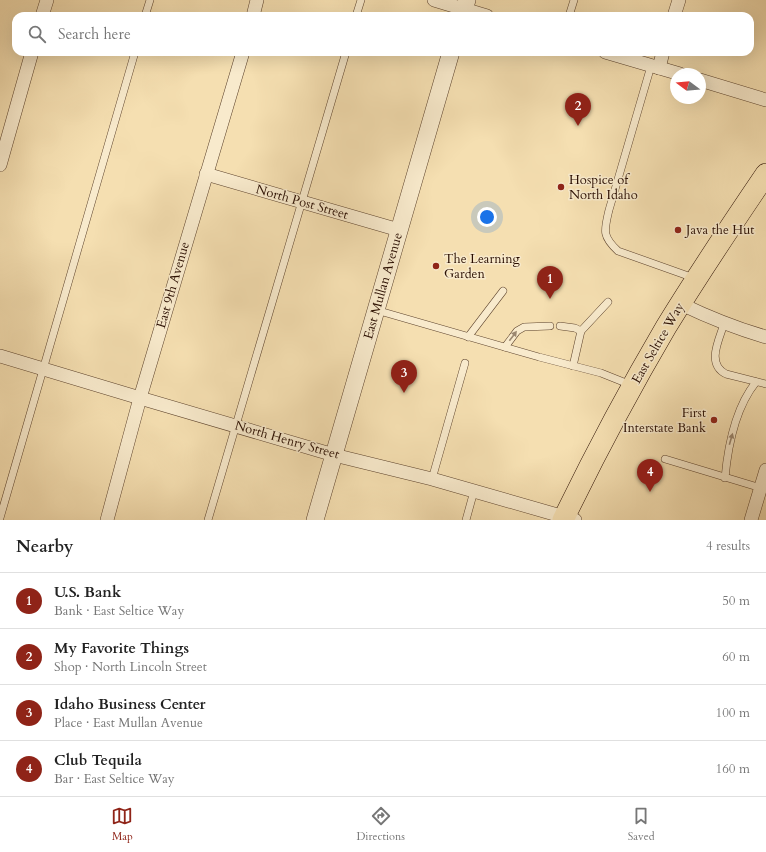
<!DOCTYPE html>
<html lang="en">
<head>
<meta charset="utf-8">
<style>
  body { margin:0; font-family:Cardo,serif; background:#f6f6f6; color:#222 }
  .compass { position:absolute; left:670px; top:68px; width:36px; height:36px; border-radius:50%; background:#fff; box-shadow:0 4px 16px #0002; rotate:286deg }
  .you { position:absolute; left:487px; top:217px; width:14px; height:14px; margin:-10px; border:3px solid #fff; border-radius:50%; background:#1a73e8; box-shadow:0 0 0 6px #1a73e833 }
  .badge { display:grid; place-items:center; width:26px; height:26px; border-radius:50%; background:#8f2418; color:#fff; font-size:13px; font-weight:700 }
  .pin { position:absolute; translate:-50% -33px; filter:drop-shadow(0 1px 2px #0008) }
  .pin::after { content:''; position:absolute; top:21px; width:14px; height:12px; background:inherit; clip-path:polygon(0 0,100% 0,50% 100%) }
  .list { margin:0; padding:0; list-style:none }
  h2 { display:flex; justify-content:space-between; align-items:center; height:52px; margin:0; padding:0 16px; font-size:17px }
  h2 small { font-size:13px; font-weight:400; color:#767676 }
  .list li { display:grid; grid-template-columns:26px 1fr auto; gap:12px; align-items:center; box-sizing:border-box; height:56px; padding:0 16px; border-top:1px solid #e0e0e0 }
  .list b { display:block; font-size:15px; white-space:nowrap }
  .list p { margin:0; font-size:13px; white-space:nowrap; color:#767676 }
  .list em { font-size:13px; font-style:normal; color:#767676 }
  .icon { flex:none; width:22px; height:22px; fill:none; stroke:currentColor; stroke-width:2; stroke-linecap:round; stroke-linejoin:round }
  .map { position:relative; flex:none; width:766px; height:520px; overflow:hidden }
  .search { position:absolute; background:#fff; box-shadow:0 4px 16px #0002; left:12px; right:12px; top:12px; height:44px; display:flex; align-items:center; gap:10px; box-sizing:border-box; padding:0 14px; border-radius:12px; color:#767676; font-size:15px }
  .sheet { height:276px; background:#fff }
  nav { display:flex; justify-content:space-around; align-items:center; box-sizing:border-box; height:56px; border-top:1px solid #e0e0e0; background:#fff; font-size:11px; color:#767676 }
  nav a { display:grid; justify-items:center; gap:2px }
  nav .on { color:#8f2418 }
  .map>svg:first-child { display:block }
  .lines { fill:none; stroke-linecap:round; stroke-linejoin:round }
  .service-casing { stroke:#5c422c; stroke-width:8 }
  .minor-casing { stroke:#5c422c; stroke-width:14 }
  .tertiary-casing { stroke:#5c422c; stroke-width:18 }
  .primary-casing { stroke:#290d00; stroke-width:22 }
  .service { stroke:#f8eacc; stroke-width:7 }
  .minor { stroke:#f8eacc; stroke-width:13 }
  .tertiary { stroke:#f8eacc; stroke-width:17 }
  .primary { stroke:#f5dfb1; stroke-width:21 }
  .oneway { fill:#9b8770 }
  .poi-dot { fill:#8f2418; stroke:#f8eacc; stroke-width:1.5 }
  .labels { text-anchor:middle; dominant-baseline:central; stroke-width:3; stroke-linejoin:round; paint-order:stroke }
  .poi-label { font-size:13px; fill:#290d00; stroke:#f8eacc; text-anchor:start }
  .street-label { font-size:13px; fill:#290d00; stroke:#f8eacc }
</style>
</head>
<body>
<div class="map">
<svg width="766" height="520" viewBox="0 0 766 520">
  <rect width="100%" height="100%" fill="#f5dfb1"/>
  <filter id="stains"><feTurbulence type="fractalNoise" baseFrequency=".005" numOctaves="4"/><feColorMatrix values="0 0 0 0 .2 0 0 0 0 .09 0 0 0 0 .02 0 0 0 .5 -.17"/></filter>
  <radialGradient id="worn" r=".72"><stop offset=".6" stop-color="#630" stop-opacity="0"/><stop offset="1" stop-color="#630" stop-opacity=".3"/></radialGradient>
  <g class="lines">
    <defs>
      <g id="service">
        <path d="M145,16L150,0"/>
        <path d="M356,16L361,0"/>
        <path d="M569,16L574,0"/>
        <path d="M651,66L609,210C604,231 602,236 618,251L694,278"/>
        <path d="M376,310L539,357L601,373L631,385"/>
        <path d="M724,324C719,340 706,364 726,374L766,384"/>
        <path d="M560,326L575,328L581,331"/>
        <path d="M468,337L503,291"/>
        <path d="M505,347L517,331L524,327L550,326"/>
        <path d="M573,366L581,331L608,302"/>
        <path d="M665,459L761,488"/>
        <path d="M725,478C728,445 735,408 756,382"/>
        <path d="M432,479L465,363"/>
        <path d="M0,518L135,52"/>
        <path d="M208,520L346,52"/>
        <path d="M466,520L474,491"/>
      </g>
      <g id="minor">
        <path d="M434,0L487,16"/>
        <path d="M42,16L47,0"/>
        <path d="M253,16L257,0"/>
        <path d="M674,16L679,0"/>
        <path d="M605,52L680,74"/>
        <path d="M659,68L663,52"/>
        <path d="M700,80L766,100"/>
        <path d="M0,165L32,52"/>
        <path d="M206,174L399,230"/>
        <path d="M681,304C710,318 735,328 766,337"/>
        <path d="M0,356L140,398L334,455L432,479L575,520"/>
        <path d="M107,520L140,398L243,52"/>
        <path d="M751,520L766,470"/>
      </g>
      <g id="tertiary">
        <path d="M462,16L467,0"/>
        <path d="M315,520L451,52"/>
      </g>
      <path id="primary" d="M563,520C595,454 629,390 666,327C698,275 732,224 766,174"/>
    </defs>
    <use href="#service" class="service-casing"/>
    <use href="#minor" class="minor-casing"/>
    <use href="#tertiary" class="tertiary-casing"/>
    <use href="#primary" class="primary-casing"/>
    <use href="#service" class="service"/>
    <use href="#minor" class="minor"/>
    <use href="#tertiary" class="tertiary"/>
    <use href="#primary" class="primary"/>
  </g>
  <defs><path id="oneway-solid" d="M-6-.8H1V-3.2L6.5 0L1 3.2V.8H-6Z"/></defs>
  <g class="oneway">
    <use href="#oneway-solid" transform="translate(513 336) rotate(-53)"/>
    <use href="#oneway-solid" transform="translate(731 439) rotate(-74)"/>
  </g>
  <g class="poi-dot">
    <circle cx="561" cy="187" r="4"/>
    <circle cx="678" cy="230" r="4"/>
    <circle cx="436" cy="266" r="4"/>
    <circle cx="714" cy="420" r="4"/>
  </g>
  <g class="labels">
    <g class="poi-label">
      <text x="569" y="180">Hospice of<tspan x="569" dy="15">North Idaho</tspan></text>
      <text x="686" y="230">Java the Hut</text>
      <text x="444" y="259">The Learning<tspan x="444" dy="15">Garden</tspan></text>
      <text x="706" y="413" text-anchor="end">First<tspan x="706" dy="15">Interstate Bank</tspan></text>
    </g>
    <g class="street-label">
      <text transform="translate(302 202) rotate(16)">North Post Street</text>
      <text transform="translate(173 285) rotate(-74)">East 9th Avenue</text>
      <text transform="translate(383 286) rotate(-74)">East Mullan Avenue</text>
      <text transform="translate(658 343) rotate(-60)">East Seltice Way</text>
      <text transform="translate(287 440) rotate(16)">North Henry Street</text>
    </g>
  </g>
  <rect width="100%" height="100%" filter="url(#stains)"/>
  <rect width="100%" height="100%" fill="url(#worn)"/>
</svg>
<svg class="compass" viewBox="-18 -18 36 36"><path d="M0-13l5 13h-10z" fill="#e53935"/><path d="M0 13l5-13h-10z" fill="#767676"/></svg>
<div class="you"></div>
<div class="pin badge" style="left:550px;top:299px">1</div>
<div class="pin badge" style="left:578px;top:126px">2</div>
<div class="pin badge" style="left:404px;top:393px">3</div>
<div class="pin badge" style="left:650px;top:492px">4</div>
<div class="search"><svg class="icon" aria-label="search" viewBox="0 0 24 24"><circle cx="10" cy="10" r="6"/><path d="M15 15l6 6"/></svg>Search here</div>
</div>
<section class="sheet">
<h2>Nearby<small>4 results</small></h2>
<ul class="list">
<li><span class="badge">1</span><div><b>U.S. Bank</b><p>Bank · East Seltice Way</p></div><em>50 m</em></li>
<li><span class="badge">2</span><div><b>My Favorite Things</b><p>Shop · North Lincoln Street</p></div><em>60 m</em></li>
<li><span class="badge">3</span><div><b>Idaho Business Center</b><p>Place · East Mullan Avenue</p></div><em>100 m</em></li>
<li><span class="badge">4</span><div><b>Club Tequila</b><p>Bar · East Seltice Way</p></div><em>160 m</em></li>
</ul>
</section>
<nav>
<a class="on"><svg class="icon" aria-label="map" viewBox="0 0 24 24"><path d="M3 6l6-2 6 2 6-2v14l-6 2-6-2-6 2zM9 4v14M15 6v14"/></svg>Map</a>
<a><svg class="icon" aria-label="directions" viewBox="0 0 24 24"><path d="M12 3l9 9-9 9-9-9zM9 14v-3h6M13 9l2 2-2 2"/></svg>Directions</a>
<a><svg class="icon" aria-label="saved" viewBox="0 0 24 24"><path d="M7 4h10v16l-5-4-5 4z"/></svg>Saved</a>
</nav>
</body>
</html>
